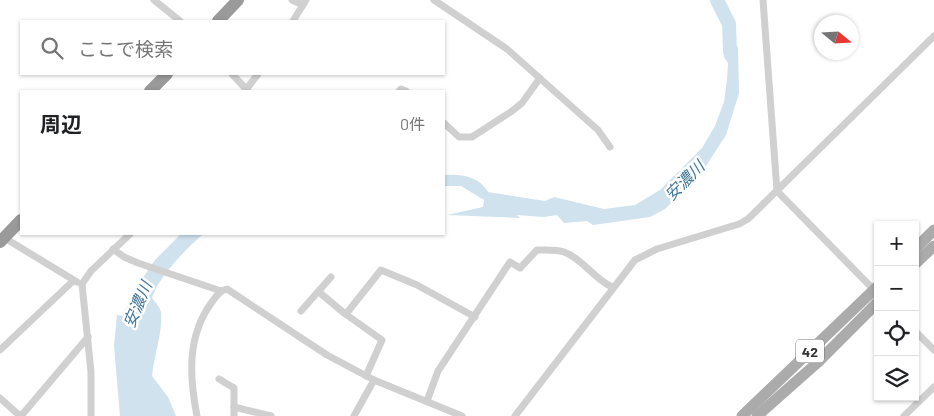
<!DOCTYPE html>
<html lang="ja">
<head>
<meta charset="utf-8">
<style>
  body { margin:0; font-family:Barlow,"Noto Sans JP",sans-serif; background:#f2f2f2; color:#202124 }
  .controls { position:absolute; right:15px; bottom:15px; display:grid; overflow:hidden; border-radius:0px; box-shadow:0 1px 4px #0004 }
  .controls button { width:45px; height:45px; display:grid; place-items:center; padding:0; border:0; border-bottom:1px solid #e0e0e0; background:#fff; color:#202124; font:25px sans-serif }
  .compass { position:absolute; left:814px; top:15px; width:45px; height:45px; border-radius:50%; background:#fff; box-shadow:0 1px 4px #0004; rotate:108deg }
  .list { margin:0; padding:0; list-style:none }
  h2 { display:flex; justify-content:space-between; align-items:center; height:65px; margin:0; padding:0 20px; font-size:21px }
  h2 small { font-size:16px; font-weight:400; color:#757577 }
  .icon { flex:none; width:28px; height:28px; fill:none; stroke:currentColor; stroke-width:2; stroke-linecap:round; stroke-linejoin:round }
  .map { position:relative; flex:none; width:934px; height:416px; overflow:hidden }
  .search { position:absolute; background:#fff; box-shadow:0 1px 4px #0004; left:20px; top:20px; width:425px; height:55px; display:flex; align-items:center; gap:12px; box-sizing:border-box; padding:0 18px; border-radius:0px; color:#757577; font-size:19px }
  .panel { position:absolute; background:#fff; box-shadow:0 1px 4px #0004; left:20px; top:90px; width:425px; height:145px; border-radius:0px }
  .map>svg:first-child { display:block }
  .water { fill:#cfe2ee }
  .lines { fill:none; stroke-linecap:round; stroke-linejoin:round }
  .river { stroke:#cfe2ee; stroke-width:14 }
  .street { stroke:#d0d0d0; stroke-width:7 }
  .primary { stroke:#ababab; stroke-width:11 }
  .highway { stroke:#9a9a9a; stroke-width:12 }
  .labels { text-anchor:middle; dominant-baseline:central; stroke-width:5; stroke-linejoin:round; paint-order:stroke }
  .shield { fill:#fff; stroke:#707070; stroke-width:1 }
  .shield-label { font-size:14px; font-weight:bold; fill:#333 }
  .water-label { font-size:16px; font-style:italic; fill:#3f7597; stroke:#fff }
</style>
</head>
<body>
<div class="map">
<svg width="934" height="416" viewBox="0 0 934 416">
  <rect width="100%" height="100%" fill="#fff"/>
  <g class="water">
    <path d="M731,28L733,44L738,47L739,93L726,135L702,172L665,209L650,217L593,225L587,221L564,223L557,215L544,217L517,215L520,218L447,215L483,207L484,200L461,186H444V175C461,174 479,176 488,192L545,201L554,197L604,209L635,205L660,190L702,148L715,126L724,102L727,79L728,63L724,57Z"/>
    <path d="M181,234H203C186,249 159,276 152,298C155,302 160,307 161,312C163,332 154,355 152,376L168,397L176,416H120L114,346L117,315L123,316L134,291L155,260Z"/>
  </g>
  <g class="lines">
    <path class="river" d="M717,0L729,24L730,52"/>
    <g class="street">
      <path d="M154,0L180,21"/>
      <path d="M292,0L303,5"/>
      <path d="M434,0L507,49L598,130L610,147"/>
      <path d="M763,0L777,191L876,292"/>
      <path d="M293,21L306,0"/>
      <path d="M232,74L247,90"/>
      <path d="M245,91L258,74"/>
      <path d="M399,91L401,89L406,91"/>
      <path d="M444,123L459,137H472L512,111L522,103L540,78"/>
      <path d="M3,237L77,282"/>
      <path d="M113,249L124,257L138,263L221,291L227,289L327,355L374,380L462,416"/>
      <path d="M319,292L344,313L382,340L366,376"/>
      <path d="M301,311L331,277"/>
      <path d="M346,314L381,270L417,285L475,317"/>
      <path d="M915,331L934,350"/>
      <path d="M0,350L73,281"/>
      <path d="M219,379L234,388V416"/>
      <path d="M0,398L20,416"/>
      <path d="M427,401L438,371L510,262L520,268L537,250C546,250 556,249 564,252C583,259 594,279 612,287"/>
      <path d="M234,407L271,416"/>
      <path d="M21,416L88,337"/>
      <path d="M91,416V372L82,284L91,271L130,234"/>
      <path d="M197,416C188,370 187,327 221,291"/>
      <path d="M354,416L374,380"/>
      <path d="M515,416L635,260L657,249L739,224L748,219L934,36"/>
      <path d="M904,416L934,387"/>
    </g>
    <g class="primary">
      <path d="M915,249L934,230"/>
      <path d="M915,264L934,246"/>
      <path d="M742,416L878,286"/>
      <path d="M757,416L817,363L878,302"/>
    </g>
    <g class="highway">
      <path d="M218,21L238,0"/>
      <path d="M150,91L167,74"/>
      <path d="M0,242L21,220"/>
    </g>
  </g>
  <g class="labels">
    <rect class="shield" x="796" y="339.5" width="28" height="23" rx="4"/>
    <g class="shield-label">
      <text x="810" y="351">42</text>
    </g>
    <g class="water-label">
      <text transform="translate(684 180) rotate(-45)">安濃川</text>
      <text transform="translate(137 304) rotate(-67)">安濃川</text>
    </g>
  </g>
</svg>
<div class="controls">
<button>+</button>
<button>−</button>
<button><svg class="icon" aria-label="locate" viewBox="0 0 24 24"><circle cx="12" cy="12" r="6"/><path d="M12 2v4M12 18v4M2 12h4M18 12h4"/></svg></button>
<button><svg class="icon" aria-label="layers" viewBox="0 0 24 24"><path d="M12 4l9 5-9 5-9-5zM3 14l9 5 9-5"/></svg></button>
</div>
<svg class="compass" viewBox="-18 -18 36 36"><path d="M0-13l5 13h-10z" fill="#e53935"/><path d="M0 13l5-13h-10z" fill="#757577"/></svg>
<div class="search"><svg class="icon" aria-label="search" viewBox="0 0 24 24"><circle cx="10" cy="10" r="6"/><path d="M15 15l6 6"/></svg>ここで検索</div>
<section class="panel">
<h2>周辺<small>0件</small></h2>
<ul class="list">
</ul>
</section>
</div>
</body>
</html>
